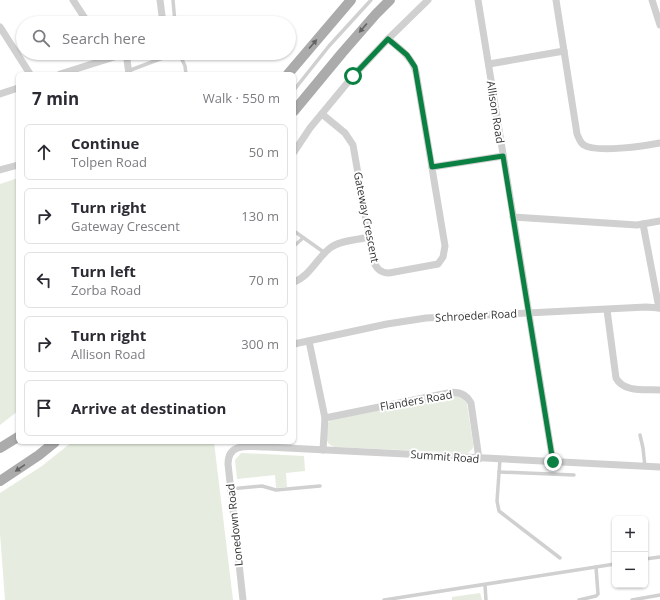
<!DOCTYPE html>
<html lang="en">
<head>
<meta charset="utf-8">
<style>
  body { margin:0; font-family:"Open Sans",sans-serif; background:#f2f2f3; color:#2b2b33 }
  .controls { position:absolute; right:12px; bottom:12px; display:grid; overflow:hidden; border-radius:6px; box-shadow:0 1px 3px #0004 }
  .controls button { width:36px; height:36px; display:grid; place-items:center; padding:0; border:0; border-bottom:1px solid #e1e1e2; background:#fff; color:#2b2b33; font:20px sans-serif }
  .stop { position:absolute; width:12px; height:12px; margin:-9px; border:3px solid #0b8043; border-radius:50%; background:#fff }
  .stop.end { background:#0b8043; border-color:#fff; box-shadow:0 1px 4px #0008 }
  .list { margin:0; padding:0; list-style:none }
  h2 { display:flex; justify-content:space-between; align-items:center; height:52px; margin:0; padding:0 16px; font-size:17px }
  h2 small { font-size:13px; font-weight:400; color:#7c7c81 }
  .list li { display:grid; grid-template-columns:26px 1fr auto; gap:12px; align-items:center; box-sizing:border-box; height:56px; margin:0 8px 8px; padding:0 8px; border:1px solid #e1e1e2; border-radius:6px }
  .list b { display:block; font-size:15px; white-space:nowrap }
  .list p { margin:0; font-size:13px; white-space:nowrap; color:#7c7c81 }
  .list em { font-size:13px; font-style:normal; color:#7c7c81 }
  .icon { flex:none; width:22px; height:22px; fill:none; stroke:currentColor; stroke-width:2; stroke-linecap:round; stroke-linejoin:round }
  .map { position:relative; flex:none; width:660px; height:600px; overflow:hidden }
  .search { position:absolute; background:#fff; box-shadow:0 1px 3px #0004; left:16px; top:16px; width:280px; height:44px; display:flex; align-items:center; gap:10px; box-sizing:border-box; padding:0 14px; border-radius:22px; color:#7c7c81; font-size:15px }
  .panel { position:absolute; background:#fff; box-shadow:0 1px 3px #0004; left:16px; top:72px; width:280px; height:372px; border-radius:6px }
  .map>svg:first-child { display:block }
  .green { fill:#e6ecdf }
  .lines { fill:none; stroke-linecap:round; stroke-linejoin:round }
  .service { stroke:#d0d0d0; stroke-width:3.5 }
  .minor { stroke:#d0d0d0; stroke-width:7 }
  .primary { stroke:#ababab; stroke-width:10 }
  .oneway { fill:#636363 }
  .route { stroke:#0b8043; stroke-width:5 }
  .labels { text-anchor:middle; dominant-baseline:central; stroke-width:4; stroke-linejoin:round; paint-order:stroke }
  .street-label { font-size:11px; fill:#333; stroke:#fff }
</style>
</head>
<body>
<div class="map">
<svg width="660" height="600" viewBox="0 0 660 600">
  <rect width="100%" height="100%" fill="#fff"/>
  <g class="green">
    <path d="M18,178V411L0,425V184Z"/>
    <path d="M455,395L463,398L467,404L473,443V448L468,453L335,447C323,444 327,433 328,423L331,420Z"/>
    <path d="M72,442H214L233,600H5L0,533V493L42,466Z"/>
    <path d="M241,453L304,456L305,471L286,473L287,487L276,488L275,475L237,479L235,460Z"/>
    <path d="M480,593L482,600H452V597Z"/>
  </g>
  <g class="lines">
    <g class="service">
      <path d="M173,0L175,23"/>
      <path d="M179,53L185,66L186,74"/>
      <path d="M128,71L176,53"/>
      <path d="M294,90L329,46L371,0"/>
      <path d="M294,231L325,253"/>
      <path d="M294,246L303,238"/>
      <path d="M640,435L643,448L645,467"/>
      <path d="M500,459L497,501L499,511L560,558"/>
      <path d="M499,472L574,475"/>
      <path d="M230,489L262,486L276,490L320,486"/>
      <path d="M645,559L660,557"/>
      <path d="M485,585L486,600"/>
      <path d="M384,600L615,564"/>
      <path d="M579,600L596,596L598,594L596,567"/>
      <path d="M632,600L660,595"/>
    </g>
    <g class="minor">
      <path d="M73,0L88,23"/>
      <path d="M160,0L163,23"/>
      <path d="M478,0L553,462"/>
      <path d="M556,0L577,134C579,138 580,143 584,145C595,153 646,146 660,143"/>
      <path d="M652,0L660,25"/>
      <path d="M0,27L30,74"/>
      <path d="M126,53L129,74"/>
      <path d="M489,64L564,51"/>
      <path d="M60,74L127,53"/>
      <path d="M0,94L18,88"/>
      <path d="M322,114L345,133L353,145L373,259C375,267 380,273 389,273L438,264L443,257L445,246L416,72C412,57 400,49 388,39"/>
      <path d="M294,152L310,128L353,76L388,39L428,0"/>
      <path d="M432,167L503,156"/>
      <path d="M0,170L18,165"/>
      <path d="M513,217L637,225L660,221"/>
      <path d="M643,224L659,308"/>
      <path d="M294,282C310,276 317,258 330,248C340,240 358,240 369,237"/>
      <path d="M607,310L616,378C624,393 646,389 660,390"/>
      <path d="M309,341L325,418L323,450"/>
      <path d="M294,344L387,324L426,318L646,307L660,308"/>
      <path d="M325,418L448,393C458,391 466,394 471,403L479,459"/>
      <path d="M243,600L228,464C228,441 251,447 267,447L660,467"/>
    </g>
    <g class="primary">
      <path d="M288,74L351,0"/>
      <path d="M294,111L342,53L376,14L390,0"/>
      <path d="M0,448L18,437"/>
      <path d="M0,481L39,455L55,442"/>
    </g>
  </g>
  <defs><path id="oneway-solid" d="M-6-.8H1V-3.2L6.5 0L1 3.2V.8H-6Z"/></defs>
  <g class="oneway">
    <use href="#oneway-solid" transform="translate(363 28) rotate(131)"/>
    <use href="#oneway-solid" transform="translate(313 44) rotate(-49)"/>
    <use href="#oneway-solid" transform="translate(20 468) rotate(145)"/>
  </g>
  <g class="lines">
    <path class="route" d="M353,76L388,39L407,55L415,67L432,167L503,156L553,462"/>
  </g>
  <g class="labels">
    <g class="street-label">
      <text transform="translate(496 112) rotate(81)">Allison Road</text>
      <text transform="translate(367 217) rotate(79)">Gateway Crescent</text>
      <text transform="translate(476 315) rotate(-3)">Schroeder Road</text>
      <text transform="translate(416 400) rotate(-10)">Flanders Road</text>
      <text transform="translate(445 456) rotate(4)">Summit Road</text>
      <text transform="translate(234 525) rotate(-96)">Lonedown Road</text>
    </g>
  </g>
</svg>
<div class="controls">
<button>+</button>
<button>−</button>
</div>
<div class="stop" style="left:353px;top:76px"></div>
<div class="stop end" style="left:553px;top:462px"></div>
<div class="search"><svg class="icon" aria-label="search" viewBox="0 0 24 24"><circle cx="10" cy="10" r="6"/><path d="M15 15l6 6"/></svg>Search here</div>
<section class="panel">
<h2>7 min<small>Walk · 550 m</small></h2>
<ul class="list">
<li><svg class="icon" aria-label="ahead" viewBox="0 0 24 24"><path d="M12 20V5M6 11l6-6 6 6"/></svg><div><b>Continue</b><p>Tolpen Road</p></div><em>50 m</em></li>
<li><svg class="icon" aria-label="right" viewBox="0 0 24 24"><path d="M7 20v-9h11M14 6l5 5-5 5"/></svg><div><b>Turn right</b><p>Gateway Crescent</p></div><em>130 m</em></li>
<li><svg class="icon" aria-label="left" viewBox="0 0 24 24"><path d="M17 20v-9H6M10 6l-5 5 5 5"/></svg><div><b>Turn left</b><p>Zorba Road</p></div><em>70 m</em></li>
<li><svg class="icon" aria-label="right" viewBox="0 0 24 24"><path d="M7 20v-9h11M14 6l5 5-5 5"/></svg><div><b>Turn right</b><p>Allison Road</p></div><em>300 m</em></li>
<li><svg class="icon" aria-label="arrive" viewBox="0 0 24 24"><path d="M6 21V4h12l-3 4 3 4H6"/></svg><div><b>Arrive at destination</b></div></li>
</ul>
</section>
</div>
</body>
</html>
